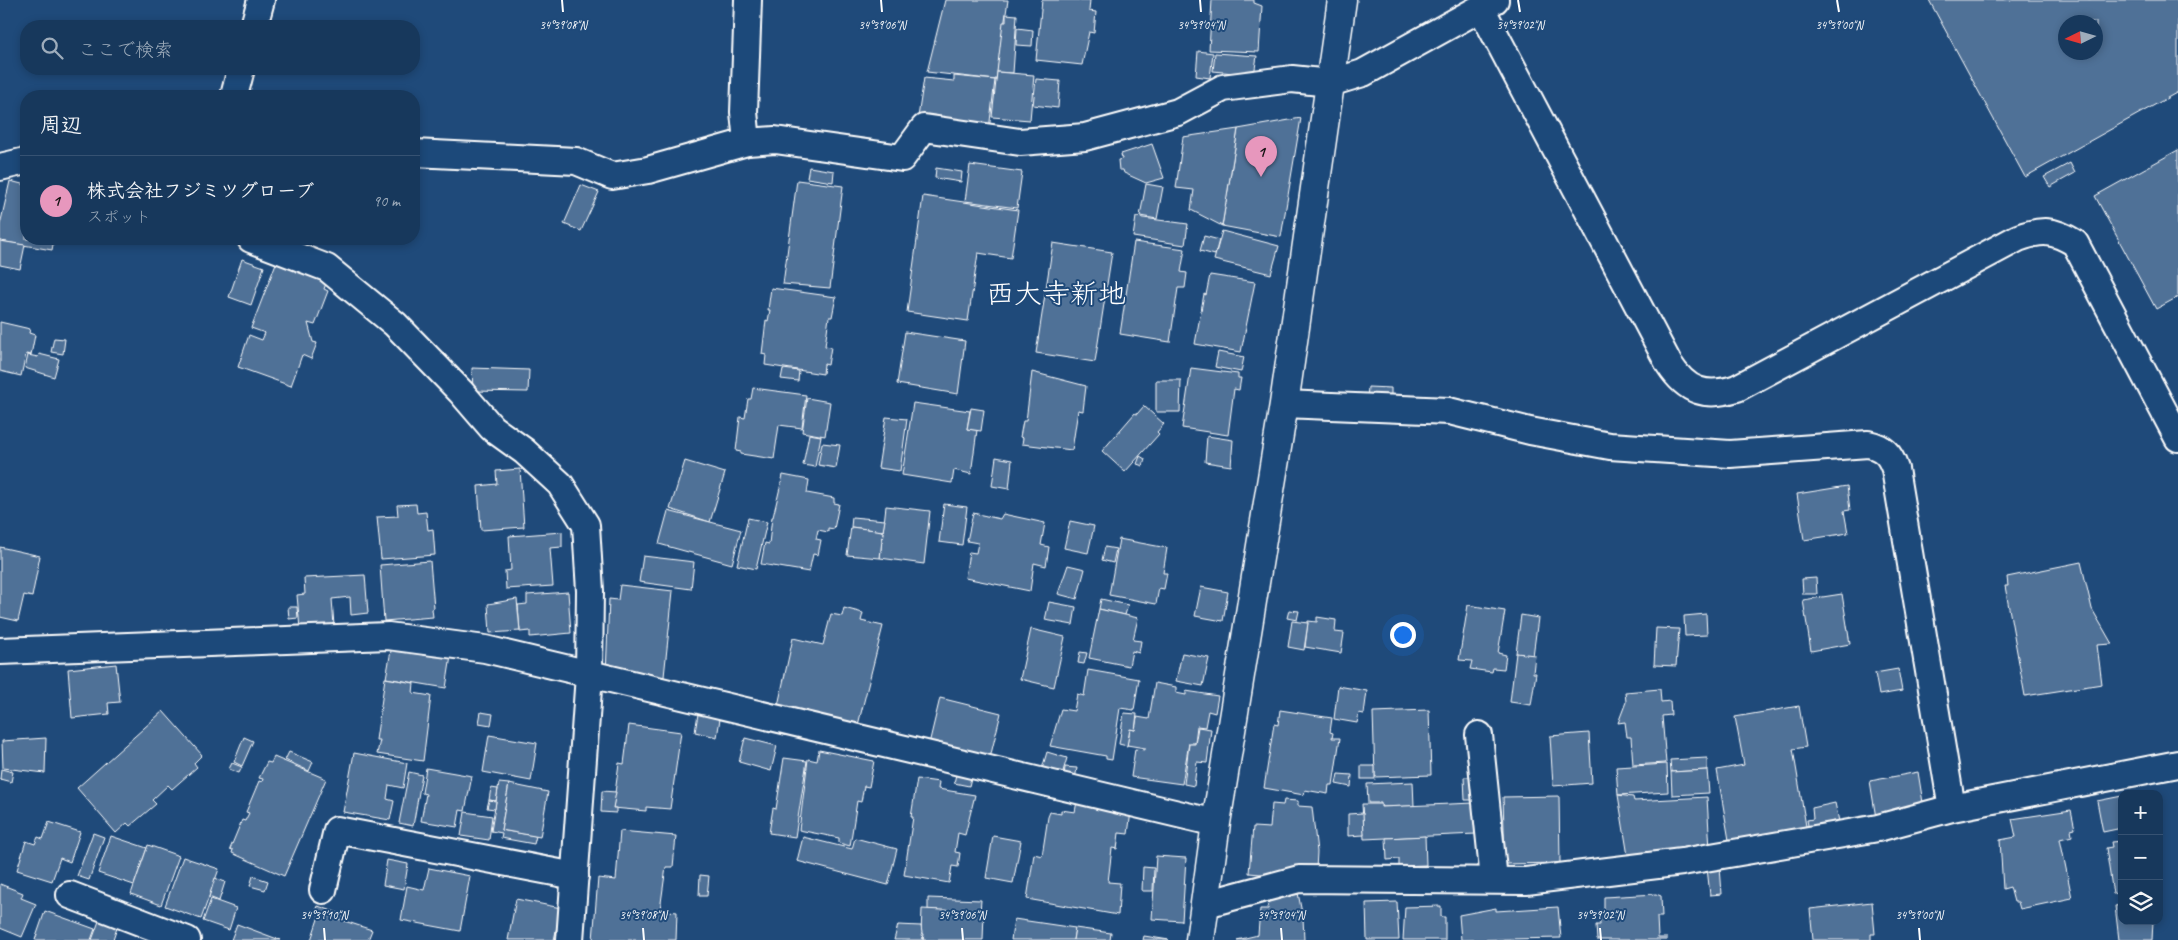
<!DOCTYPE html>
<html lang="ja">
<head>
<meta charset="utf-8">
<style>
  body { margin:0; font-family:Caveat,"Klee One",sans-serif; background:#203f62; color:#f1f3f6 }
  .controls { position:absolute; right:15px; bottom:15px; display:grid; overflow:hidden; border-radius:10px; box-shadow:0 2px 8px #0003 }
  .controls button { width:45px; height:45px; display:grid; place-items:center; padding:0; border:0; border-bottom:1px solid #365272; background:#17385c; color:#f1f3f6; font:25px sans-serif }
  .compass { position:absolute; left:2058px; top:15px; width:45px; height:45px; border-radius:50%; background:#17385c; box-shadow:0 2px 8px #0003; rotate:265deg }
  .you { position:absolute; left:1402px; top:634px; width:18px; height:18px; margin:-12px; border:4px solid #fff; border-radius:50%; background:#1a73e8; box-shadow:0 0 0 8px #1a73e833 }
  .badge { display:grid; place-items:center; width:32px; height:32px; border-radius:50%; background:#e797bd; color:#111; font-size:16px; font-weight:700 }
  .pin { position:absolute; translate:-50% -41px; filter:drop-shadow(0 1px 2px #0008) }
  .pin::after { content:''; position:absolute; top:26px; width:18px; height:15px; background:inherit; clip-path:polygon(0 0,100% 0,50% 100%) }
  .list { margin:0; padding:0; list-style:none }
  h2 { display:flex; justify-content:space-between; align-items:center; height:65px; margin:0; padding:0 20px; font-size:21px }
  h2 small { font-size:16px; font-weight:400; color:#9eacbb }
  .list li { display:grid; grid-template-columns:32px 1fr auto; gap:15px; align-items:center; box-sizing:border-box; height:90px; padding:0 20px; border-top:1px solid #365272 }
  .list b { display:block; font-size:19px; white-space:nowrap }
  .list p { margin:0; font-size:16px; white-space:nowrap; color:#9eacbb }
  .list em { font-size:16px; font-style:normal; color:#9eacbb }
  .icon { flex:none; width:28px; height:28px; fill:none; stroke:currentColor; stroke-width:2; stroke-linecap:round; stroke-linejoin:round }
  .map { position:relative; flex:none; width:2178px; height:940px; overflow:hidden }
  .search { position:absolute; background:#17385c; box-shadow:0 2px 8px #0003; left:20px; top:20px; width:400px; height:55px; display:flex; align-items:center; gap:12px; box-sizing:border-box; padding:0 18px; border-radius:20px; color:#9eacbb; font-size:19px }
  .panel { position:absolute; background:#17385c; box-shadow:0 2px 8px #0003; left:20px; top:90px; width:400px; height:155px; border-radius:20px }
  .map>svg:first-child { display:block }
  .building { fill:#507197; stroke:#fff; fill-rule:evenodd }
  .lines { fill:none; stroke-linecap:round; stroke-linejoin:round }
  .street-casing { stroke:#fff; stroke-width:30 }
  .secondary-casing { stroke:#fff; stroke-width:31 }
  .street { stroke:#1f4a7a; stroke-width:26 }
  .secondary { stroke:#1f4a7a; stroke-width:28 }
  .ticks { fill:none; stroke:#fff; stroke-width:2 }
  .labels { text-anchor:middle; dominant-baseline:central; stroke-width:4; stroke-linejoin:round; paint-order:stroke }
  .quarter-label { font-size:28px; fill:#fff; stroke:#1f4a7a }
  .ticks-label { font-size:12px; text-anchor:middle; fill:#fff; stroke:#1f4a7a; stroke-width:4; stroke-linejoin:round; paint-order:stroke }
</style>
</head>
<body>
<div class="map">
<svg width="2178" height="940" viewBox="0 0 2178 940">
  <rect width="100%" height="100%" fill="#1f4a7a"/>
  <filter id="ink" filterUnits="userSpaceOnUse"><feTurbulence type="fractalNoise" baseFrequency=".02" numOctaves="2"/><feDisplacementMap in="SourceGraphic" scale="10" xChannelSelector="R" yChannelSelector="G"/><feConvolveMatrix kernelMatrix="1 2 1 2 8 2 1 2 1" color-interpolation-filters="sRGB"/></filter>
  <g filter="url(#ink)">
    <g class="building">
      <path d="M945,0H1008L996,80L927,72Z"/>
      <path d="M1042,0H1090L1089,11L1096,12L1094,33L1089,32L1082,65L1036,60Z"/>
      <path d="M1212,0H1254V3L1262,6L1259,52L1209,50Z"/>
      <path d="M1929,0H2178V92L2025,177ZM2066,22H2096V52H2066Z"/>
      <path d="M1006,14L1017,15L1013,73L997,72L1003,22H1006Z"/>
      <path d="M1017,28L1033,30L1032,46L1016,45Z"/>
      <path d="M1198,51L1213,53L1210,78L1196,76Z"/>
      <path d="M1215,53L1257,56L1254,75L1213,71Z"/>
      <path d="M997,72L1034,75L1030,120L992,117Z"/>
      <path d="M954,76L995,80L989,130L918,117L924,78L954,81Z"/>
      <path d="M1036,79L1060,81L1058,108L1033,105Z"/>
      <path d="M1301,118L1281,237L1222,226L1238,129Z"/>
      <path d="M1238,129L1222,226L1191,210L1194,190L1176,188L1183,137Z"/>
      <path d="M1152,144L1164,178L1146,183L1124,173L1123,170H1119L1118,160L1122,159L1121,154Z"/>
      <path d="M2178,150V297L2156,309L2095,196Z"/>
      <path d="M2070,163L2075,173L2050,187L2044,177Z"/>
      <path d="M970,165L1022,172L1017,208L965,201Z"/>
      <path d="M809,167L834,171L833,182L807,178Z"/>
      <path d="M936,168L962,172L961,182L935,178Z"/>
      <path d="M797,180L843,186L830,288L783,284Z"/>
      <path d="M10,181L26,185V239H54L52,250L0,241V225Z"/>
      <path d="M1146,184L1163,187L1157,219L1140,216Z"/>
      <path d="M581,185L599,192L581,231L564,224Z"/>
      <path d="M923,196L1018,210L1011,258L978,253L968,321L907,312Z"/>
      <path d="M1136,217L1188,224L1185,245L1133,237Z"/>
      <path d="M1222,231L1279,246L1271,274L1214,260Z"/>
      <path d="M1204,236L1219,240L1215,255L1200,251Z"/>
      <path d="M0,241L25,245L20,269L0,265Z"/>
      <path d="M1134,242L1185,249L1181,272L1187,273L1185,288H1178L1170,342L1120,334Z"/>
      <path d="M1053,243L1112,252L1095,362L1036,353Z"/>
      <path d="M278,258L328,278L324,289L328,291L315,325L308,323L313,342L317,343L311,359L302,355L291,386L238,367L249,335L262,340L265,333L251,328Z"/>
      <path d="M242,259L264,267L251,305L229,297Z"/>
      <path d="M1210,275L1255,282L1241,352L1195,344L1204,294L1206,295Z"/>
      <path d="M771,288L836,297L832,317H829L825,346L831,347L828,365L824,364L823,374L765,365L766,355L762,354L766,320L768,321L770,310H768Z"/>
      <path d="M0,322L30,329L29,333L35,335L31,355L26,354L21,376L0,371Z"/>
      <path d="M905,332L965,341L958,394L897,384Z"/>
      <path d="M54,338L65,339L63,354L51,352Z"/>
      <path d="M1218,352L1244,357L1241,372L1215,367Z"/>
      <path d="M39,354L59,359L54,377L25,368L28,355L38,357Z"/>
      <path d="M472,368L529,370L528,392L473,391Z"/>
      <path d="M1191,368L1238,374V378H1241L1239,390L1234,389L1228,435L1182,428Z"/>
      <path d="M783,369L799,371L798,381L781,379Z"/>
      <path d="M1032,372L1086,386L1083,411L1078,410L1072,450L1022,444L1023,438L1020,437L1023,421H1026Z"/>
      <path d="M1156,380H1181L1180,412H1156Z"/>
      <path d="M1368,387L1391,388V399L1367,398Z"/>
      <path d="M753,388L806,395L802,428L779,425L774,459L741,454V452L736,451L740,417L745,418L748,399H751Z"/>
      <path d="M807,398L830,402L825,436L802,432Z"/>
      <path d="M913,403L970,411L967,429L977,430L971,474L954,470L952,483L902,475Z"/>
      <path d="M1144,406L1164,424L1157,432L1159,434L1125,472L1102,451L1135,413L1137,414Z"/>
      <path d="M971,408L984,410L981,431L967,429Z"/>
      <path d="M886,417L907,419L900,471L878,468Z"/>
      <path d="M809,434L821,436L815,467L803,465Z"/>
      <path d="M1207,436L1233,440L1231,466L1205,462Z"/>
      <path d="M822,443L840,445L836,468L818,465Z"/>
      <path d="M1140,456L1145,459L1143,466L1137,464Z"/>
      <path d="M996,457L1012,460L1009,489L992,486Z"/>
      <path d="M685,461L725,473L710,522L670,509Z"/>
      <path d="M520,469L524,527L481,530L478,486L497,484L496,471Z"/>
      <path d="M783,475L809,480L807,493L834,498V503L839,504L834,529L828,528V532L818,530L816,539L821,540L818,555L813,554L809,572L761,564L765,543L769,544L772,517H773Z"/>
      <path d="M1847,486L1850,510L1844,511L1848,533L1804,540L1797,494Z"/>
      <path d="M416,504L417,513L426,512L428,530L433,529L435,555L381,559L377,517L398,516L397,505Z"/>
      <path d="M944,504L967,507L962,545L939,542Z"/>
      <path d="M886,506L930,511L924,564L880,558Z"/>
      <path d="M668,511L741,530L732,564L659,544Z"/>
      <path d="M973,513L1000,519L1003,514L1045,523L1041,545L1049,547L1046,566L1034,563L1030,591L965,578L969,552L976,553L978,543L967,541Z"/>
      <path d="M852,517L885,520L883,531L851,527Z"/>
      <path d="M748,518L767,522L756,569L737,565Z"/>
      <path d="M1070,521L1094,526L1088,553L1064,548Z"/>
      <path d="M851,527L883,531L880,558L847,555Z"/>
      <path d="M562,532V547L550,548L553,586L506,589L505,571L511,570L509,536Z"/>
      <path d="M1119,539L1167,548L1163,573H1167L1164,589L1159,588L1156,604L1109,595Z"/>
      <path d="M0,547L40,556L32,597L24,595L18,621L0,617Z"/>
      <path d="M1105,547L1116,549L1113,563L1102,560Z"/>
      <path d="M643,556L694,562L691,589L639,582Z"/>
      <path d="M430,561L434,608L432,609L433,617L384,621L380,565Z"/>
      <path d="M2081,562L2092,609L2112,644L2097,645L2102,684L2025,696L2005,586H2008L2007,577Z"/>
      <path d="M1068,565L1085,569L1077,599L1058,594Z"/>
      <path d="M365,575L368,613L351,615L350,597L332,599L334,626L300,629L297,595L305,594L304,578Z"/>
      <path d="M1816,578L1817,594H1803L1802,579Z"/>
      <path d="M620,585L673,591L663,686L606,675L609,599L618,600Z"/>
      <path d="M1201,587L1228,592L1223,621L1195,616Z"/>
      <path d="M568,592L571,633L530,637V631L520,632L518,605L527,604V595Z"/>
      <path d="M1842,594L1850,644L1811,651L1803,600Z"/>
      <path d="M517,599L520,631L490,633L488,604Z"/>
      <path d="M1101,599L1128,605L1125,615L1099,609Z"/>
      <path d="M1049,602L1076,607L1073,625L1045,620Z"/>
      <path d="M1468,605L1505,611L1498,653L1506,655L1504,669L1493,668L1492,672L1470,669L1472,661L1459,660Z"/>
      <path d="M288,607H297L298,618L289,619Z"/>
      <path d="M844,608L863,613L861,621L883,626L857,729L777,710L793,638L823,645L831,614L842,616Z"/>
      <path d="M1099,609L1138,618L1133,640L1141,641L1139,653L1132,651L1129,666L1089,658Z"/>
      <path d="M1289,610L1299,611L1297,620L1287,618Z"/>
      <path d="M1706,614L1707,635L1685,636L1684,616Z"/>
      <path d="M1521,615L1538,618L1533,656L1516,653Z"/>
      <path d="M1317,617L1336,620L1335,632L1344,633L1341,653L1305,647L1308,621L1317,622Z"/>
      <path d="M1292,621L1308,623L1304,650L1288,647Z"/>
      <path d="M1656,628L1679,629L1676,666L1654,665Z"/>
      <path d="M1031,629L1065,637L1054,687L1020,679Z"/>
      <path d="M392,645L451,656L446,688L386,678Z"/>
      <path d="M1080,652L1087,653L1084,664L1078,663Z"/>
      <path d="M1182,653L1209,658L1203,686L1176,681Z"/>
      <path d="M1516,653L1535,655L1533,673H1536L1531,705L1510,702Z"/>
      <path d="M116,664L120,702L108,703L109,714L72,718L68,669Z"/>
      <path d="M1898,669L1902,691L1879,695L1875,673Z"/>
      <path d="M1088,670L1139,679L1134,710L1120,708L1112,760L1106,759V756L1050,746L1061,709L1074,711L1077,694L1084,696Z"/>
      <path d="M385,678L414,683L413,693L431,696L423,761L377,754L380,740H376Z"/>
      <path d="M1155,683L1176,687V693L1186,695V691L1218,696L1215,713L1208,711L1205,727L1197,726L1195,743H1189L1182,784L1131,777L1135,749L1145,750V748L1127,745L1130,729L1135,730L1137,717L1149,719Z"/>
      <path d="M1338,686L1367,691L1364,714L1359,713L1357,723L1334,719Z"/>
      <path d="M1660,689L1661,702L1670,701L1671,715L1662,716L1666,763L1633,765L1631,737H1627L1625,722L1618,723L1626,702L1625,692Z"/>
      <path d="M940,698L1001,713L990,758L929,744Z"/>
      <path d="M1799,706L1806,747L1793,749L1807,832L1730,846L1717,770L1744,765L1735,717Z"/>
      <path d="M1280,710L1332,718L1330,732L1333,733L1332,738H1340L1333,785H1329L1328,794L1305,790L1304,795L1264,788L1274,724L1278,725Z"/>
      <path d="M1429,710L1431,775L1375,777L1373,712Z"/>
      <path d="M163,711L202,755L194,763L197,767L172,789L168,785L152,800L156,804L130,826L127,823L116,833L77,788Z"/>
      <path d="M481,712L493,714L491,725L479,723Z"/>
      <path d="M1124,713L1137,714L1135,730L1130,729L1127,746L1119,744Z"/>
      <path d="M698,714L720,719L717,737L695,732Z"/>
      <path d="M629,725L681,732L670,809L646,807V811L613,808L619,763L624,764Z"/>
      <path d="M1198,727L1211,729L1207,763L1197,762L1194,786L1184,784L1189,744H1195Z"/>
      <path d="M1589,733L1592,783L1553,786L1550,736Z"/>
      <path d="M489,735L537,743L531,781L483,772Z"/>
      <path d="M244,737L253,741L242,766L234,762Z"/>
      <path d="M46,738L45,773L3,768L2,741Z"/>
      <path d="M745,738L777,746L771,771L739,762Z"/>
      <path d="M819,750L874,761L869,787L864,786L861,802L857,801L850,846L839,843V838L799,830L808,759L817,761Z"/>
      <path d="M289,752L313,762L309,771L285,760Z"/>
      <path d="M1047,752L1067,758L1062,775L1042,769Z"/>
      <path d="M354,753L407,763L403,788L389,785L387,799L394,801L390,820L343,812Z"/>
      <path d="M274,757L326,779L284,876L232,853L233,850L230,849L242,820L245,821L249,813L246,812L259,781L262,782L263,779L259,778L267,762L271,763Z"/>
      <path d="M784,758L807,761L795,837L769,833L773,808L776,809Z"/>
      <path d="M1707,758V770L1671,772L1670,760Z"/>
      <path d="M232,763L242,767L239,773L229,769Z"/>
      <path d="M1667,764L1668,792L1618,795L1616,767Z"/>
      <rect x="1361" y="766" width="14" height="13"/>
      <path d="M1065,767L1077,768L1075,779L1064,776Z"/>
      <path d="M426,768L472,776L465,811L460,810L457,827L421,821L426,794L422,793Z"/>
      <path d="M1,769L13,772L11,782L0,779Z"/>
      <path d="M957,770L972,774L969,786L954,783Z"/>
      <path d="M1707,770L1709,793L1672,795L1671,772Z"/>
      <path d="M409,772L422,775L413,826L399,823Z"/>
      <path d="M1918,772L1924,809L1876,818L1870,781Z"/>
      <path d="M1338,774L1352,775L1351,787L1336,784Z"/>
      <path d="M1464,777H1473L1475,800H1465Z"/>
      <path d="M917,779L939,782L938,789L975,795L965,835L958,833L955,852L960,853L958,867L952,866L949,883L904,875L913,817H911Z"/>
      <path d="M1413,782L1414,806L1381,807V803H1368L1367,784Z"/>
      <path d="M499,783L509,784L501,830L536,836L534,844L501,838L502,833L491,831Z"/>
      <path d="M509,784L548,792L540,837L501,830Z"/>
      <path d="M491,788L498,789L496,801L489,800Z"/>
      <path d="M602,791L616,792L613,808H616V813L601,812Z"/>
      <path d="M1618,795L1633,797L1634,801L1707,797L1710,850L1629,862Z"/>
      <path d="M1078,796L1132,804L1128,834L1119,833L1117,849L1112,848L1108,882L1120,883L1118,915L1027,899L1034,854L1042,856L1048,817L1050,812L1061,814V810L1075,812Z"/>
      <path d="M1559,796L1560,863L1505,864L1503,797Z"/>
      <path d="M2122,796V828L2103,832L2097,801Z"/>
      <path d="M489,800L496,801L495,809L487,808Z"/>
      <path d="M1284,800L1298,801V806L1312,807L1317,852L1316,870L1272,875L1249,873L1253,827L1270,828L1272,804L1283,805Z"/>
      <path d="M1474,803L1476,834L1364,839L1362,804H1381V807Z"/>
      <path d="M1835,803L1840,826L1809,831L1807,820L1813,819L1812,808Z"/>
      <path d="M2071,810L2075,829L2071,830L2072,836L2060,839L2072,898L2020,909L2018,902H2014L2010,887L2003,889L2000,840L2016,837L2012,819Z"/>
      <path d="M465,812L492,816L489,840L461,836Z"/>
      <path d="M1363,813L1364,835L1348,836V814Z"/>
      <path d="M49,822L80,832L70,862L60,858L52,881L17,870L26,841L35,844L38,837L43,839Z"/>
      <path d="M620,831L676,836L673,867H666L660,910L677,912L676,940H593L598,878L616,880Z"/>
      <path d="M93,833L104,837L89,880L77,876Z"/>
      <path d="M111,836L147,848L134,885L98,873Z"/>
      <path d="M993,836L1021,841L1013,883L986,878Z"/>
      <path d="M1425,836L1426,865L1399,866V859L1387,860L1386,838Z"/>
      <path d="M803,837L852,849L855,838L897,849L888,885L797,861Z"/>
      <path d="M2122,841V893L2113,894L2106,848L2112,847L2111,842Z"/>
      <path d="M148,845L179,856L161,905L131,894Z"/>
      <path d="M1156,856L1186,858L1182,921L1152,919Z"/>
      <path d="M183,857L219,869L201,919L165,906Z"/>
      <path d="M387,860L408,864L404,889L383,885Z"/>
      <path d="M1143,867L1154,868L1153,891H1142Z"/>
      <path d="M1720,867L1722,894L1710,895L1707,868Z"/>
      <path d="M429,868L470,876L460,931L401,920L407,886L424,890Z"/>
      <path d="M700,875L709,876L707,896H699Z"/>
      <path d="M253,876L268,881L265,890L250,886Z"/>
      <path d="M215,878L225,882L219,901L209,897Z"/>
      <path d="M0,884L23,893L21,898L36,904L22,937L0,928Z"/>
      <path d="M1298,893L1303,918L1304,940H1237L1258,935L1260,909H1268L1269,897Z"/>
      <path d="M1656,894L1661,896L1662,917H1657L1658,938H1667V940H1597L1596,925H1600L1599,911L1604,910V897Z"/>
      <path d="M928,898L981,900L980,912L928,910Z"/>
      <path d="M211,899L236,908L229,930L203,921Z"/>
      <path d="M516,899L561,908L554,940H508Z"/>
      <path d="M1397,902L1399,940H1367L1366,903Z"/>
      <path d="M1872,902L1875,934H1871V940H1813L1810,909Z"/>
      <path d="M2122,905V921H2153L2152,940H2119L2115,906Z"/>
      <path d="M318,906L344,915L342,920L316,911Z"/>
      <path d="M1441,906V917H1445V940H1403L1405,907Z"/>
      <path d="M1558,907L1561,938L1461,940L1459,915L1496,908V911Z"/>
      <path d="M922,909L984,912L983,940H923L924,934H921Z"/>
      <path d="M45,911L95,929L91,940H35Z"/>
      <path d="M320,913L372,930L368,940H311Z"/>
      <path d="M1014,919L1075,928L1073,940H1011Z"/>
      <path d="M99,921L117,928L113,940H92Z"/>
      <path d="M237,924L280,940H231Z"/>
      <path d="M898,925L921,926L923,940H894Z"/>
      <path d="M1075,928L1111,933L1110,940H1073Z"/>
      <path d="M1144,936L1169,940H1143Z"/>
    </g>
    <g class="lines">
      <defs>
        <g id="street">
          <path d="M748,0L744,112L747,142L775,140L902,158L924,128L1020,142L1085,137L1178,112L1223,88L1292,79L1330,83L1363,73L1495,0"/>
          <path d="M1481,8L1669,364C1687,392 1706,398 1737,388L2018,238C2042,229 2054,230 2075,243L2178,438"/>
          <path d="M254,26L261,0"/>
          <path d="M234,96L241,69"/>
          <path d="M414,153L576,161L612,176L648,170L747,142"/>
          <path d="M0,167L26,161"/>
          <path d="M251,239L327,268L395,324L461,392L492,428L524,451L560,484L586,525L590,591L589,675L570,940"/>
          <path d="M1284,404L1449,411L1530,431L1610,446L1730,454L1868,444C1883,447 1890,454 1895,469L1952,808"/>
          <path d="M0,651L388,636L485,649L1216,823"/>
          <path d="M1479,735L1494,880"/>
          <path d="M323,890L337,830L575,876"/>
          <path d="M70,895L187,940"/>
          <path d="M1206,904L1299,879L1526,881L1682,862L1878,828L1952,808L2178,764"/>
        </g>
        <path id="secondary" d="M1200,940L1216,823L1284,404L1342,0"/>
      </defs>
      <use href="#street" class="street-casing"/>
      <use href="#secondary" class="secondary-casing"/>
      <use href="#street" class="street"/>
      <use href="#secondary" class="secondary"/>
    </g>
  </g>
  <path class="ticks" d="M562,0L563,12M881,0L882,12M1200,0L1201,12M1518,0L1520,12M1837,0L1839,12M324,928L325,940M643,928L644,940M962,928L963,940M1281,928L1282,940M1600,928L1601,940M1919,928L1920,940"/>
  <g class="labels">
    <g class="quarter-label">
      <text x="1056" y="293">西大寺新地</text>
    </g>
  </g>
  <g class="ticks-label">
    <text x="1839" y="29">34°39'00"N</text>
    <text x="563" y="29">34°39'08"N</text>
    <text x="882" y="29">34°39'06"N</text>
    <text x="1201" y="29">34°39'04"N</text>
    <text x="1520" y="29">34°39'02"N</text>
    <text x="324" y="919">34°39'10"N</text>
    <text x="643" y="919">34°39'08"N</text>
    <text x="962" y="919">34°39'06"N</text>
    <text x="1281" y="919">34°39'04"N</text>
    <text x="1600" y="919">34°39'02"N</text>
    <text x="1919" y="919">34°39'00"N</text>
  </g>
</svg>
<div class="controls">
<button>+</button>
<button>−</button>
<button><svg class="icon" aria-label="layers" viewBox="0 0 24 24"><path d="M12 4l9 5-9 5-9-5zM3 14l9 5 9-5"/></svg></button>
</div>
<svg class="compass" viewBox="-18 -18 36 36"><path d="M0-13l5 13h-10z" fill="#e53935"/><path d="M0 13l5-13h-10z" fill="#9eacbb"/></svg>
<div class="you"></div>
<div class="pin badge" style="left:1261px;top:177px">1</div>
<div class="search"><svg class="icon" aria-label="search" viewBox="0 0 24 24"><circle cx="10" cy="10" r="6"/><path d="M15 15l6 6"/></svg>ここで検索</div>
<section class="panel">
<h2>周辺<small></small></h2>
<ul class="list">
<li><span class="badge">1</span><div><b>株式会社フジミツグローブ</b><p>スポット</p></div><em>90 m</em></li>
</ul>
</section>
</div>
</body>
</html>
